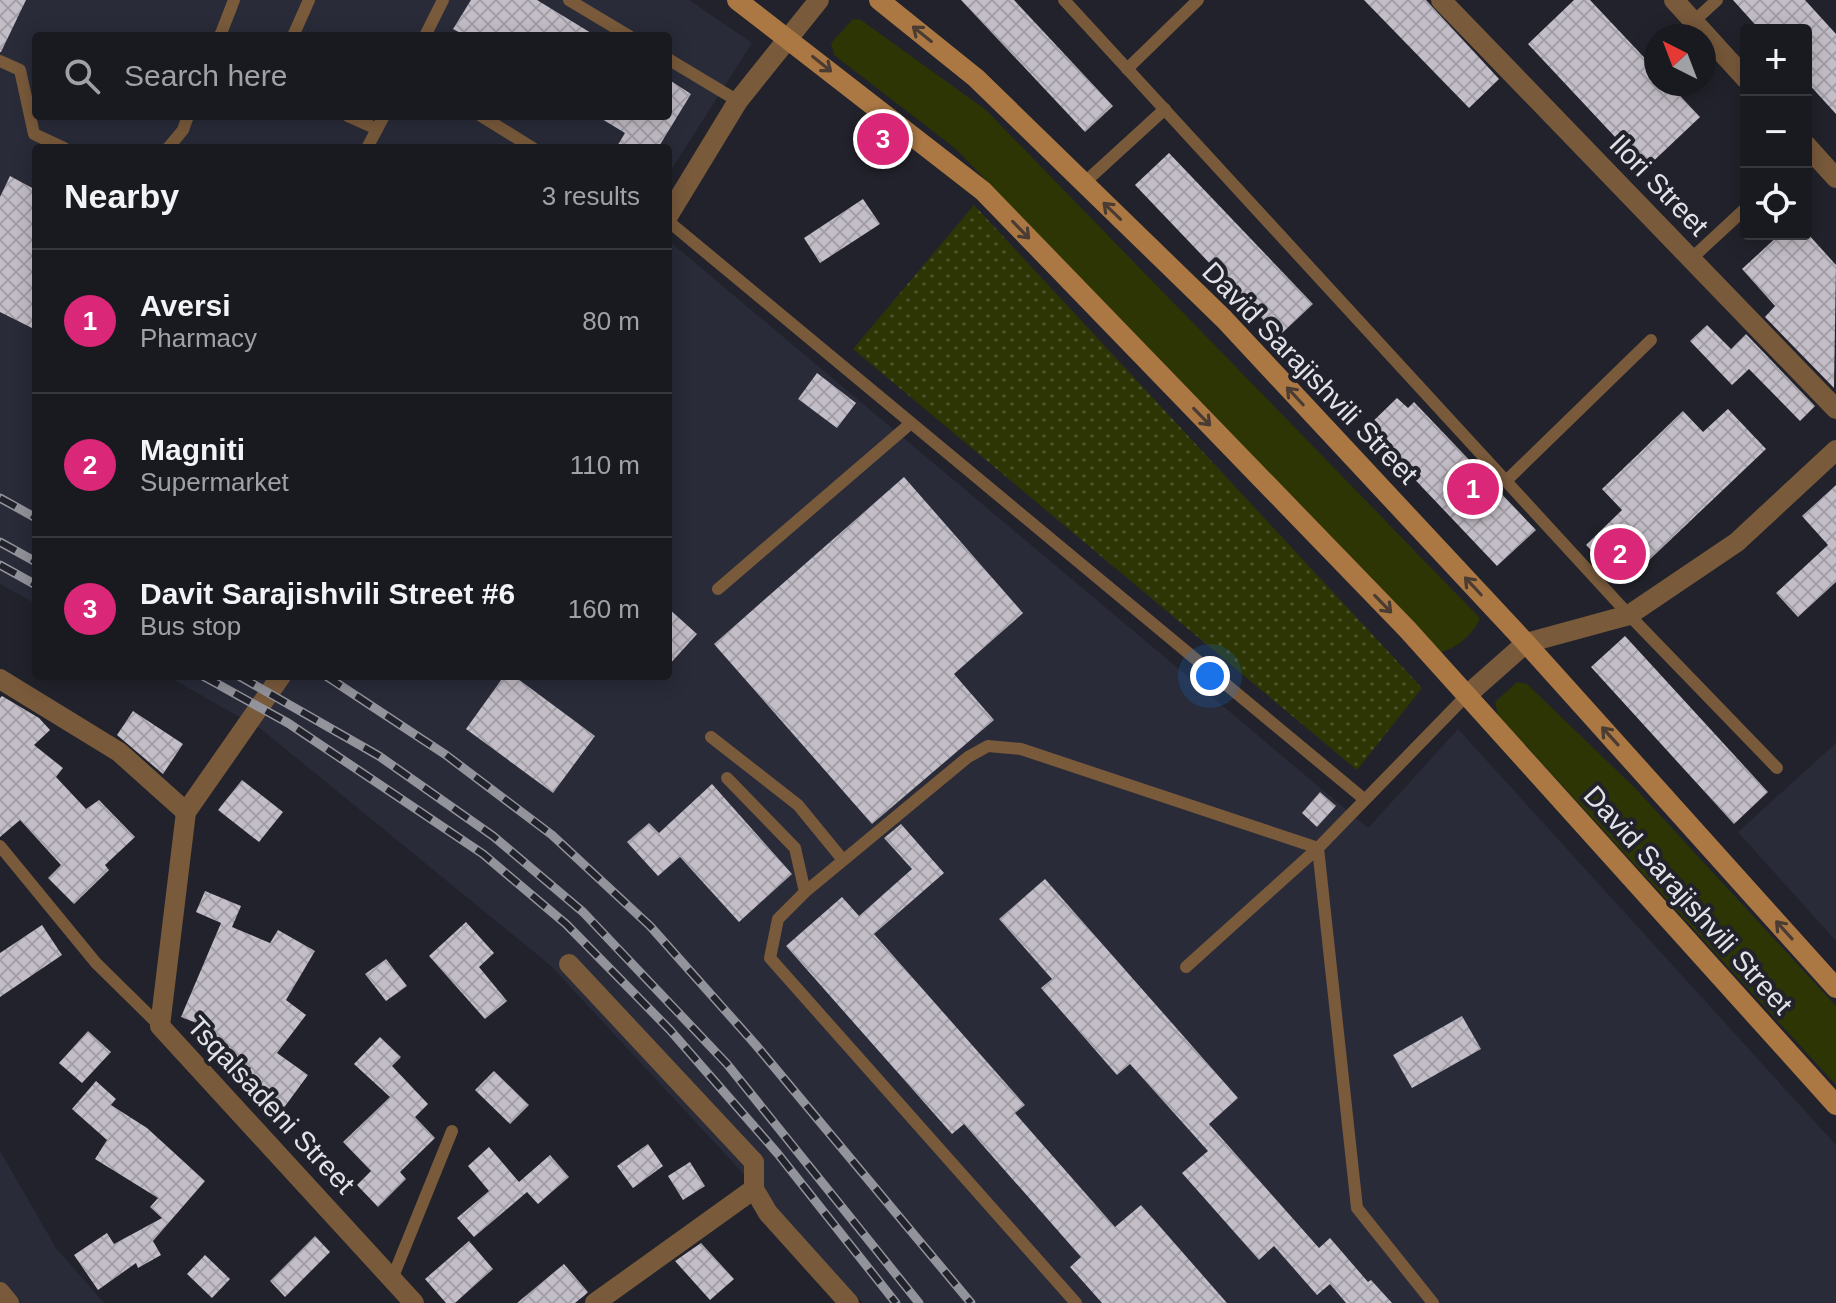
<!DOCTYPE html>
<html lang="en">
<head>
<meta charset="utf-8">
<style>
  body { margin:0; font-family:Helvetica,sans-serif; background:#222329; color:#f1f3f6 }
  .controls { position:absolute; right:24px; top:24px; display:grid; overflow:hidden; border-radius:8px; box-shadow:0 4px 20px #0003 }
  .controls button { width:72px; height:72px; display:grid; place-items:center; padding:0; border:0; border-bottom:2px solid #37383e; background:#191a20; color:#f1f3f6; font:40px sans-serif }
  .compass { position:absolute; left:1644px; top:24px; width:72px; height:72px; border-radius:50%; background:#191a20; box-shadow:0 4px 20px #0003; rotate:318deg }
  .you { position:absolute; left:1210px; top:676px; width:28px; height:28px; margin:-20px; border:6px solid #fff; border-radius:50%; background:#1a73e8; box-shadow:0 0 0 12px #1a73e833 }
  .badge { display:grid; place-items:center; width:52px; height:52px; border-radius:50%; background:#db2777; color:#fff; font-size:26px; font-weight:700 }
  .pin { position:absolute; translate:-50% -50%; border:4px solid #fff; box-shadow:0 2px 8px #0006 }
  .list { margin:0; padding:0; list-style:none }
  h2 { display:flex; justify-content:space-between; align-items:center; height:104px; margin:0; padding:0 32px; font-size:34px }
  h2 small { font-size:26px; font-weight:400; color:#9fa1a5 }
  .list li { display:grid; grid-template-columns:52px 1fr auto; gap:24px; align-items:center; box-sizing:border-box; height:144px; padding:0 32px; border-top:2px solid #37383e }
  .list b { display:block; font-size:30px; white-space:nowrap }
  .list p { margin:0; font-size:26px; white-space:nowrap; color:#9fa1a5 }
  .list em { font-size:26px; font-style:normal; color:#9fa1a5 }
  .icon { flex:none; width:44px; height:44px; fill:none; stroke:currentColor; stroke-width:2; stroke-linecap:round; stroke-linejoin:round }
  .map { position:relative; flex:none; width:1836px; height:1303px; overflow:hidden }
  .search { position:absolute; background:#191a20; box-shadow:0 4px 20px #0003; left:32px; top:32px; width:640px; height:88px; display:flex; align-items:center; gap:20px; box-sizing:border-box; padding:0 28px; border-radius:8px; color:#9fa1a5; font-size:30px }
  .panel { position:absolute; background:#191a20; box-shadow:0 4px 20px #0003; left:32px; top:144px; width:640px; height:536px; border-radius:8px }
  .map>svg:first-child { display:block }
  .built { fill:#292b39; fill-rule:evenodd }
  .green { fill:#2d3505 }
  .park { fill:url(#park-dots) }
  .building { fill:url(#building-cross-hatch) }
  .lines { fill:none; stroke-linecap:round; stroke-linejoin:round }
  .service { stroke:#795a3b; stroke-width:12 }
  .minor { stroke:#795a3b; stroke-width:20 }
  .secondary { stroke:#ab7844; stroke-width:20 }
  .rail-casing { stroke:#92939b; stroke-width:9 }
  .rail { stroke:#21222b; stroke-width:6; stroke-dasharray:18; stroke-linecap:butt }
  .oneway { stroke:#4a3c32 }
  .labels { text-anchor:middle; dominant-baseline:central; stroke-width:8; stroke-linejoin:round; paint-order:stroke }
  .street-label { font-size:28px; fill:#e2e3e9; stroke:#21222b }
</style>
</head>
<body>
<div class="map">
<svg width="1836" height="1303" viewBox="0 0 1836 1303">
  <defs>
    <pattern id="park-dots" width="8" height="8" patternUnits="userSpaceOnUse" patternTransform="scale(2)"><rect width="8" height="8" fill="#2d3505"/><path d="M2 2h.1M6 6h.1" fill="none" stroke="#4b5229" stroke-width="1.8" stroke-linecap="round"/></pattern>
    <pattern id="building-cross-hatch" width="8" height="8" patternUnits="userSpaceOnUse" patternTransform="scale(2)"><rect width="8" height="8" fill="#c3bdc7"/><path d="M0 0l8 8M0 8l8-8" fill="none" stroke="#a39fa7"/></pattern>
  </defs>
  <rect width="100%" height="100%" fill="#21222b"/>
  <g class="built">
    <path d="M0,0H689L752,43L668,175V148H36V604L0,584ZM36,36H668V116H36Z"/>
    <path d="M668,240L1368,828L1458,729L1836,1145V1303H863L551,966L261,729L167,676H668Z"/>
    <path d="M1836,743V941L1738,832Z"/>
    <path d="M0,1151L56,1248L104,1303H0Z"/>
  </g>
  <g class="green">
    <path d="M853,19L861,20L986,110L1480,618C1473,634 1458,648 1441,652L956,149L834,55L831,43Z"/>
    <path d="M1517,682L1527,684L1635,788L1836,1006V1085L1498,715L1495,702Z"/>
  </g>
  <path class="park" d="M974,205L1422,688L1357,770L853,349Z"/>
  <g class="building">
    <path d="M0,0H26L1,52H0Z"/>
    <path d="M471,0H537L596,36H466L453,29Z"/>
    <path d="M961,0H1014L1113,106L1085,132Z"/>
    <path d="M1364,0H1426L1499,79L1469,108Z"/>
    <path d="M1574,0H1590L1656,70V84H1669L1700,117L1645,169L1528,44Z"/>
    <path d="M1733,0H1805L1836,34V114L1806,81V30H1760Z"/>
    <path d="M668,79L691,94L658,148H616L625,133L597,116H668Z"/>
    <path d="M1169,153L1313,304L1279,336L1135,185Z"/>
    <path d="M10,176L36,190V330L0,312V197Z"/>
    <path d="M863,199L880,224L820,263L804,238Z"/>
    <path d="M1780,234H1808L1836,265L1834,388L1765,317L1775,306L1742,269Z"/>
    <path d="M1707,325L1731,349L1746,334L1815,406L1800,421L1749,369L1732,385L1690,341Z"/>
    <path d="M817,373L856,403L837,428L798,399Z"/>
    <path d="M1397,398L1408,408L1414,402L1536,530L1497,566L1366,428Z"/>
    <path d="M1728,409L1766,449L1624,584L1586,545L1622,510L1602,489L1683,411L1703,432Z"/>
    <path d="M904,477L1023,613L954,674L994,720L872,824L714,644Z"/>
    <path d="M1836,485V582L1798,617L1776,593L1828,545L1802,516Z"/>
    <path d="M668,608L697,634L668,666Z"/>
    <path d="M1625,636L1768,792L1734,824L1591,667Z"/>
    <path d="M504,676H514L595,736L553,793L466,729Z"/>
    <path d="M2,696L39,718L50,730L34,745L63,768L56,777L86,809L99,800L135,837L105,865L109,870L74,904L48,878L61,865L20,820L0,837V698Z"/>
    <path d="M133,711L183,744L163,774L117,735Z"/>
    <path d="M242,780L283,812L259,842L218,810Z"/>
    <path d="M712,784L792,874L739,922L680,857L658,876L627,842L649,823L659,833Z"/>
    <path d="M1320,792L1336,806L1317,827L1302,813Z"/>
    <path d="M901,824L944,873L874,934L1025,1105L1015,1113L1115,1227L1141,1205L1227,1303H1102L1070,1267L1081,1257L964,1124L952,1134L786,946L842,897L859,916L912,869L884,838Z"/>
    <path d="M1045,879L1238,1098L1209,1124L1319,1248L1330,1238L1368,1282L1371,1280L1392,1303H1346L1330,1284L1317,1295L1274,1246L1259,1260L1182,1173L1208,1151L1130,1064L1117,1075L1041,988L1052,979L999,919Z"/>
    <path d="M205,891L241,906L232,927L270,943L278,930L315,951L286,1000L306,1015L277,1053L308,1075L280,1113L240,1084L251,1068L216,1051L220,1043L200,1035L204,1026L181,1017L221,923L196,912Z"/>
    <path d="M466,922L494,953L479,967L507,1001L485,1019L429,956Z"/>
    <path d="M42,925L62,955L0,997V953Z"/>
    <path d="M386,959L407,986L386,1001L365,974Z"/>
    <path d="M1462,1016L1481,1049L1412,1088L1393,1055Z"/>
    <path d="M88,1031L111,1052L82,1083L59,1063Z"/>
    <path d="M380,1037L401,1057L392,1066L428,1104L415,1117L435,1138L400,1172L406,1179L378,1207L357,1185L371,1171L343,1142L390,1097L354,1064Z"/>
    <path d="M494,1071L529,1105L510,1124L475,1090Z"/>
    <path d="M96,1081L116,1099L111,1105L147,1128L205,1181L153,1241L161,1255L138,1268L136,1263L98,1290L74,1255L107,1233L114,1244L162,1218L150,1207L158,1198L95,1159L107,1140L72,1109Z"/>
    <path d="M648,1144L663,1166L633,1188L617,1166Z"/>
    <path d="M489,1147L519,1182L550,1155L569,1177L538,1204L527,1192L474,1237L457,1218L489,1191L468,1166Z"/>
    <path d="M690,1162L705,1186L683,1200L668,1176Z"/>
    <path d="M315,1236L330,1252L285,1297L270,1281Z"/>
    <path d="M469,1241L493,1269L455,1303H446L425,1279Z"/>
    <path d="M701,1243L734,1279L710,1300L675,1261Z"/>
    <path d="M205,1255L230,1279L212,1298L187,1274Z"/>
    <path d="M564,1264L588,1292L585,1295L575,1303H517Z"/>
  </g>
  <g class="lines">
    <g class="service">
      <path d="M569,0L629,36"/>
      <path d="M1064,0L1629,615L1777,768"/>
      <path d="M1694,21L1717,0"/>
      <path d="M220,36L234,0"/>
      <path d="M293,36L309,0"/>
      <path d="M425,36L443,0"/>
      <path d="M668,59L738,101"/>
      <path d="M0,61L20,70L34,134L64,148"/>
      <path d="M1127,69L1198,0"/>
      <path d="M348,116L377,129"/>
      <path d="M481,116L533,148"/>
      <path d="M168,148L183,130L188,116"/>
      <path d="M367,148L384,116"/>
      <path d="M1084,183L1165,109"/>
      <path d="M668,221L1364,799"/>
      <path d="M1691,259L1746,208"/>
      <path d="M1506,481L1651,340"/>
      <path d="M718,589L911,423"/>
      <path d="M711,737L798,805L843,860"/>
      <path d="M727,778L795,848L805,892"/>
      <path d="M0,846L96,963L160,1026"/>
      <path d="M1186,967L1318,848L1466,696"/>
      <path d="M392,1279L452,1131"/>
      <path d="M1076,1303L770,958L778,919L805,892L968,757L988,746L1021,749L1318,848L1357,1208L1433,1303"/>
    </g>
    <g class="minor">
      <path d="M1441,0L1836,409"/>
      <path d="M1674,0L1746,79"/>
      <path d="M1806,145L1836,178"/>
      <path d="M668,216L738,101L819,0"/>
      <path d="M281,676L186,812L160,1026L414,1303"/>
      <path d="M0,679L119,752L186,812"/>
      <path d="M1466,696L1526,643L1629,615L1737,542L1836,450"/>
      <path d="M569,964L754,1162V1189L768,1213L849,1303"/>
      <path d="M0,1292L9,1303"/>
      <path d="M595,1303L754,1189"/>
    </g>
    <g class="secondary">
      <path d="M737,0L983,191L1407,629L1836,1105"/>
      <path d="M879,0L976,78L1224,319L1526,643L1836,988"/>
    </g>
    <defs>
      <g id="rail">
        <path d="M0,498L36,518"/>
        <path d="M0,542L36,562"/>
        <path d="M0,565L36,585"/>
        <path d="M203,676L288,723L483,854L566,924L670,1030L778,1154L896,1303"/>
        <path d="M239,676L379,756L493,836L583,912L727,1064L919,1303"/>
        <path d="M326,676L446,755L552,835L650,926L755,1044L971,1303"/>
      </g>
    </defs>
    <use href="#rail" class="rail-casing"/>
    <use href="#rail" class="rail"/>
  </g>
  <defs><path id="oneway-shaft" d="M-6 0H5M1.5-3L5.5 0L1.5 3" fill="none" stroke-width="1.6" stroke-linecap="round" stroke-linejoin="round" transform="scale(2)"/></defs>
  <g class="oneway">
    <use href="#oneway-shaft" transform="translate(922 34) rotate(-141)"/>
    <use href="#oneway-shaft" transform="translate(822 64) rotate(39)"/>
    <use href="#oneway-shaft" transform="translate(1112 211) rotate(-136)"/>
    <use href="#oneway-shaft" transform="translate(1021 230) rotate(46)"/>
    <use href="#oneway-shaft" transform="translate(1295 396) rotate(-133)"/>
    <use href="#oneway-shaft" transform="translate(1202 417) rotate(46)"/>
    <use href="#oneway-shaft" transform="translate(1473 586) rotate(-133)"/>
    <use href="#oneway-shaft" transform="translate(1383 604) rotate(46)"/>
    <use href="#oneway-shaft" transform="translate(1610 736) rotate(-132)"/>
    <use href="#oneway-shaft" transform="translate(1784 930) rotate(-132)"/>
  </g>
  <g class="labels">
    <g class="street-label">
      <text transform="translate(1659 185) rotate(46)">Ilori Street</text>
      <text transform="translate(1310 373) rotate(46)">David Sarajishvili Street</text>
      <text transform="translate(1688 900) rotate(48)">David Sarajishvili Street</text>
      <text transform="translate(271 1105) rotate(47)">Tsqalsadeni Street</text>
    </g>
  </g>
</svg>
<div class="controls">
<button>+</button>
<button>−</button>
<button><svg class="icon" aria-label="locate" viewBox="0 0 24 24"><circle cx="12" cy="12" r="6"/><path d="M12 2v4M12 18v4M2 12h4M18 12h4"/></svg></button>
</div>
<svg class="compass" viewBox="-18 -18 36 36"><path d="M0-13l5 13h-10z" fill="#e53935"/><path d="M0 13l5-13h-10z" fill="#9fa1a5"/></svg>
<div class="you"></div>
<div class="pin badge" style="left:1473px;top:489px">1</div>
<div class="pin badge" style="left:1620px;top:554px">2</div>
<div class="pin badge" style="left:883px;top:139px">3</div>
<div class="search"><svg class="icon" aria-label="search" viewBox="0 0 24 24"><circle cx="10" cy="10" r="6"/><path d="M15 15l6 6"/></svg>Search here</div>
<section class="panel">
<h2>Nearby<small>3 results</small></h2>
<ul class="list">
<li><span class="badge">1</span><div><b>Aversi</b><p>Pharmacy</p></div><em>80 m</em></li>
<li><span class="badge">2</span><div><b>Magniti</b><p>Supermarket</p></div><em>110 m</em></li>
<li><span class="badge">3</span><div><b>Davit Sarajishvili Street #6</b><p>Bus stop</p></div><em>160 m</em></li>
</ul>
</section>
</div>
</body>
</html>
